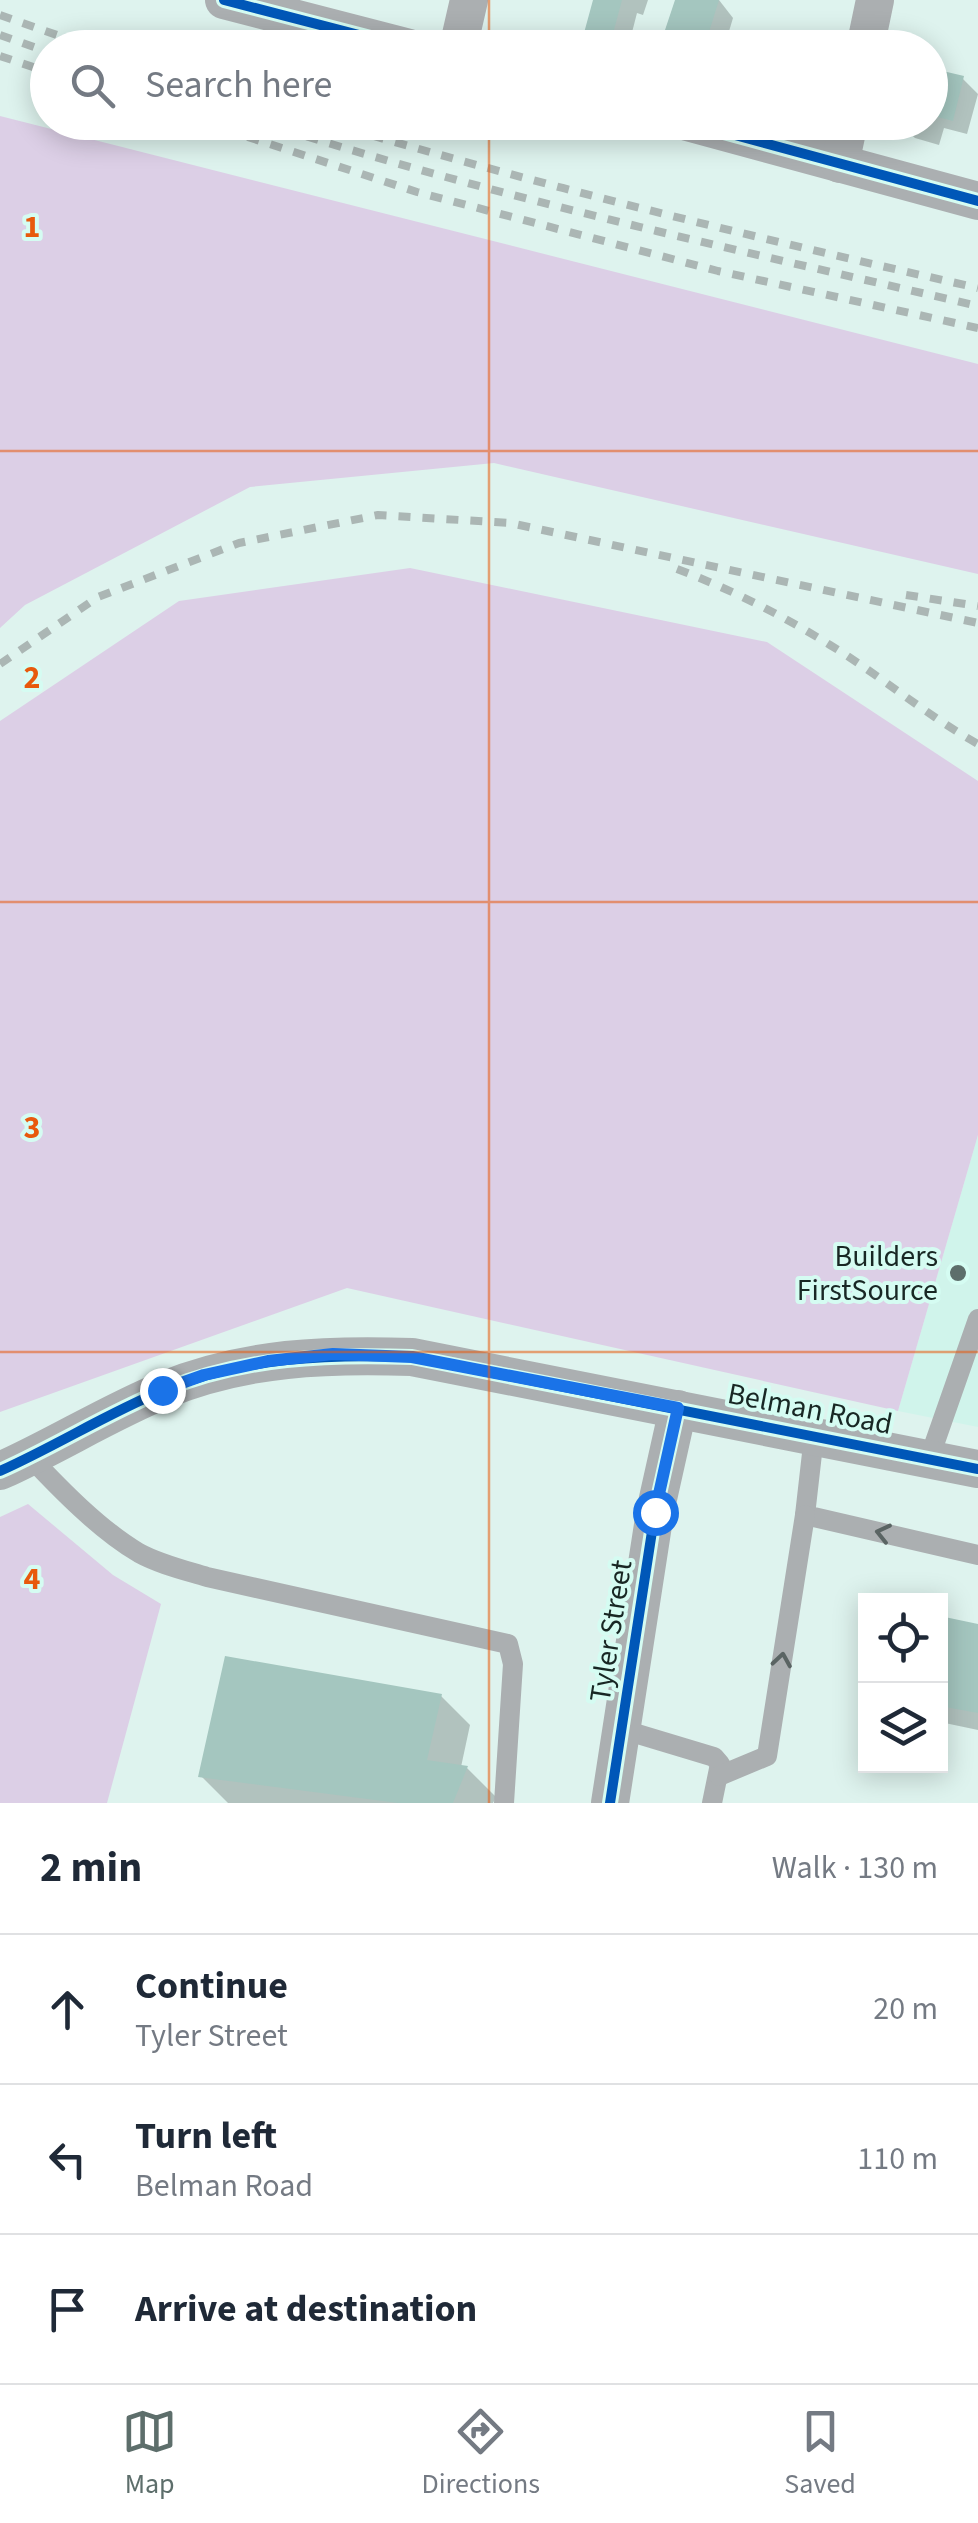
<!DOCTYPE html>
<html lang="en">
<head>
<meta charset="utf-8">
<style>
  body { margin:0; font-family:"Source Sans 3",sans-serif; background:#f6f6f7; color:#1f2937 }
  .controls { position:absolute; right:30px; bottom:30px; display:grid; overflow:hidden; border-radius:0px; box-shadow:0 5px 25px #0003 }
  .controls button { width:90px; height:90px; display:grid; place-items:center; padding:0; border:0; border-bottom:2px solid #e0e1e3; background:#fff; color:#1f2937; font:50px sans-serif }
  .stop { position:absolute; width:30px; height:30px; margin:-22px; border:8px solid #1a73e8; border-radius:50%; background:#fff }
  .stop.end { background:#1a73e8; border-color:#fff; box-shadow:0 2px 10px #0008 }
  .list { margin:0; padding:0; list-style:none }
  h2 { display:flex; justify-content:space-between; align-items:center; height:130px; margin:0; padding:0 40px; font-size:42px }
  h2 small { font-size:32px; font-weight:400; color:#747a83 }
  .list li { display:grid; grid-template-columns:65px 1fr auto; gap:30px; align-items:center; box-sizing:border-box; height:150px; padding:0 40px; border-top:2px solid #e0e1e3 }
  .list b { display:block; font-size:38px; white-space:nowrap }
  .list p { margin:0; font-size:32px; white-space:nowrap; color:#747a83 }
  .list em { font-size:32px; font-style:normal; color:#747a83 }
  .icon { flex:none; width:55px; height:55px; fill:none; stroke:currentColor; stroke-width:2; stroke-linecap:round; stroke-linejoin:round }
  .map { position:relative; flex:none; width:978px; height:1803px; overflow:hidden }
  .search { position:absolute; background:#fff; box-shadow:0 5px 25px #0003; left:30px; right:30px; top:30px; height:110px; display:flex; align-items:center; gap:25px; box-sizing:border-box; padding:0 35px; border-radius:55px; color:#747a83; font-size:38px }
  .sheet { height:580px; background:#fff }
  nav { display:flex; justify-content:space-around; align-items:center; box-sizing:border-box; height:140px; border-top:2px solid #e0e1e3; background:#fff; font-size:28px; color:#747a83 }
  nav a { display:grid; justify-items:center; gap:5px }
  nav .on { color:#5d6e6b }
  .map>svg:first-child { display:block }
  .built { fill:#d0f4eb }
  .green { fill:#dccfe6 }
  .shadow { fill:#0003 }
  .building { fill:#a4c6bf }
  .lines { fill:none; stroke-linecap:round; stroke-linejoin:round }
  .service { stroke:#abafb1; stroke-width:20 }
  .minor { stroke:#abafb1; stroke-width:38 }
  .rail { stroke:#abb6b4; stroke-width:8; stroke-dasharray:12 12; stroke-linecap:butt }
  .cycleway-casing { stroke:#d5fcf2; stroke-width:16 }
  .cycleway { stroke:#0057b8; stroke-width:10 }
  .oneway { stroke:#5a6463 }
  .route { stroke:#1a73e8; stroke-width:12 }
  .grid { fill:none; stroke:#e8590c; stroke-width:2.5; stroke-opacity:0.55 }
  .poi-dot { fill:#5d6e6b; stroke:#d5fcf2; stroke-width:4 }
  .labels { text-anchor:middle; dominant-baseline:central; stroke-width:8; stroke-linejoin:round; paint-order:stroke }
  .poi-label { font-size:30px; fill:#182724; stroke:#d5fcf2; text-anchor:end }
  .street-label { font-size:30px; fill:#182724; stroke:#d5fcf2 }
  .grid-label { font-size:32px; text-anchor:middle; font-weight:bold; fill:#e8590c; stroke:#d5fcf2; stroke-width:8; stroke-linejoin:round; paint-order:stroke }
</style>
</head>
<body>
<div class="map">
<svg width="978" height="1803" viewBox="0 0 978 1803">
  <rect width="100%" height="100%" fill="#def3ee"/>
  <path class="built" d="M978,1135V1427L898,1411Z"/>
  <g class="green">
    <path d="M0,116L978,364V574L494,463L250,487L25,605L0,628Z"/>
    <path d="M410,568L767,642L978,781V1135L898,1411L347,1288L0,1412V721L179,601Z"/>
    <path d="M28,1504L113,1575L161,1604L107,1803H0V1517Z"/>
  </g>
  <g class="shadow">
    <path d="M596,0H648L643,15L637,13L628,48H602L587,33Z"/>
    <path d="M677,0H719L733,18L724,48H662Z"/>
    <path d="M930,70L963,79L978,94L967,134L944,128L939,145L915,138L899,123L930,122Z"/>
    <path d="M940,1619L978,1626V1730L940,1722Z"/>
    <path d="M441,1696L470,1725L461,1767L467,1768L496,1797L493,1803H228L201,1776Z"/>
  </g>
  <g class="building">
    <path d="M593,0H622L611,41L584,33Z"/>
    <path d="M675,0H719L704,48H659Z"/>
    <path d="M930,68L964,76L953,121L930,115Z"/>
    <path d="M940,1616L978,1624V1713L940,1706Z"/>
    <path d="M225,1656L442,1694L427,1760L468,1766L453,1803H398L198,1777Z"/>
  </g>
  <g class="lines">
    <g class="service">
      <path d="M814,1436L805,1515L978,1555"/>
      <path d="M30,1457C61,1490 100,1530 139,1553C159,1564 184,1570 207,1577L508,1644L513,1664L504,1803"/>
      <path d="M929,1459L978,1319"/>
      <path d="M621,1729L714,1757L720,1764L712,1803"/>
      <path d="M719,1776L767,1756L805,1515"/>
    </g>
    <g class="minor">
      <path d="M224,0L409,48"/>
      <path d="M458,48L469,0"/>
      <path d="M865,48L875,0"/>
      <path d="M687,122L978,201"/>
      <path d="M840,164L849,122"/>
      <path d="M0,1471C56,1446 108,1413 164,1390C245,1357 327,1354 412,1357L978,1469"/>
      <path d="M610,1803L655,1512L678,1409"/>
    </g>
    <g class="rail">
      <path d="M0,15L94,48"/>
      <path d="M0,35L48,52"/>
      <path d="M0,56L48,72"/>
      <path d="M202,122L417,192L718,271L978,328"/>
      <path d="M261,122C496,198 738,250 978,306"/>
      <path d="M326,122C541,186 760,239 978,288"/>
      <path d="M677,569C730,589 782,615 830,645C881,676 926,715 978,744"/>
      <path d="M906,595L978,606"/>
      <path d="M0,664L98,597L239,543L378,515L510,523L978,623"/>
    </g>
    <defs>
      <g id="cycleway">
        <path d="M224,0L409,48"/>
        <path d="M687,122L978,201"/>
        <path d="M0,1471C56,1446 108,1413 164,1390C245,1357 327,1354 412,1357L978,1469"/>
        <path d="M610,1803L655,1512L678,1409"/>
      </g>
    </defs>
    <use href="#cycleway" class="cycleway-casing"/>
    <use href="#cycleway" class="cycleway"/>
  </g>
  <defs><path id="oneway-chevron" d="M-2-3.5L2.5 0L-2 3.5" fill="none" stroke-width="1.6" stroke-linecap="round" stroke-linejoin="round" transform="scale(2.5)"/></defs>
  <g class="oneway">
    <use href="#oneway-chevron" transform="translate(883 1533) rotate(-167)"/>
    <use href="#oneway-chevron" transform="translate(782 1660) rotate(-81)"/>
  </g>
  <g class="lines">
    <path class="route" d="M162,1390L204,1375L268,1361L333,1354L412,1357L678,1408L655,1512"/>
  </g>
  <path class="grid" d="M489,0V48M489,122V1803M0,451H978M0,902H978M0,1352H978"/>
  <circle class="poi-dot" cx="958" cy="1273" r="10"/>
  <g class="labels">
    <g class="poi-label">
      <text x="938" y="1256">Builders<tspan x="938" dy="34">FirstSource</tspan></text>
    </g>
    <g class="street-label">
      <text transform="translate(810 1409) rotate(11)">Belman Road</text>
      <text transform="translate(611 1631) rotate(-81)">Tyler Street</text>
    </g>
  </g>
  <g class="grid-label">
    <text x="32" y="237">1</text>
    <text x="32" y="688">2</text>
    <text x="32" y="1138">3</text>
    <text x="32" y="1589">4</text>
  </g>
</svg>
<div class="controls">
<button><svg class="icon" aria-label="locate" viewBox="0 0 24 24"><circle cx="12" cy="12" r="6"/><path d="M12 2v4M12 18v4M2 12h4M18 12h4"/></svg></button>
<button><svg class="icon" aria-label="layers" viewBox="0 0 24 24"><path d="M12 4l9 5-9 5-9-5zM3 14l9 5 9-5"/></svg></button>
</div>
<div class="stop" style="left:655px;top:1512px"></div>
<div class="stop end" style="left:162px;top:1390px"></div>
<div class="search"><svg class="icon" aria-label="search" viewBox="0 0 24 24"><circle cx="10" cy="10" r="6"/><path d="M15 15l6 6"/></svg>Search here</div>
</div>
<section class="sheet">
<h2>2 min<small>Walk · 130 m</small></h2>
<ul class="list">
<li><svg class="icon" aria-label="ahead" viewBox="0 0 24 24"><path d="M12 20V5M6 11l6-6 6 6"/></svg><div><b>Continue</b><p>Tyler Street</p></div><em>20 m</em></li>
<li><svg class="icon" aria-label="left" viewBox="0 0 24 24"><path d="M17 20v-9H6M10 6l-5 5 5 5"/></svg><div><b>Turn left</b><p>Belman Road</p></div><em>110 m</em></li>
<li><svg class="icon" aria-label="arrive" viewBox="0 0 24 24"><path d="M6 21V4h12l-3 4 3 4H6"/></svg><div><b>Arrive at destination</b></div></li>
</ul>
</section>
<nav>
<a class="on"><svg class="icon" aria-label="map" viewBox="0 0 24 24"><path d="M3 6l6-2 6 2 6-2v14l-6 2-6-2-6 2zM9 4v14M15 6v14"/></svg>Map</a>
<a><svg class="icon" aria-label="directions" viewBox="0 0 24 24"><path d="M12 3l9 9-9 9-9-9zM9 14v-3h6M13 9l2 2-2 2"/></svg>Directions</a>
<a><svg class="icon" aria-label="saved" viewBox="0 0 24 24"><path d="M7 4h10v16l-5-4-5 4z"/></svg>Saved</a>
</nav>
</body>
</html>
